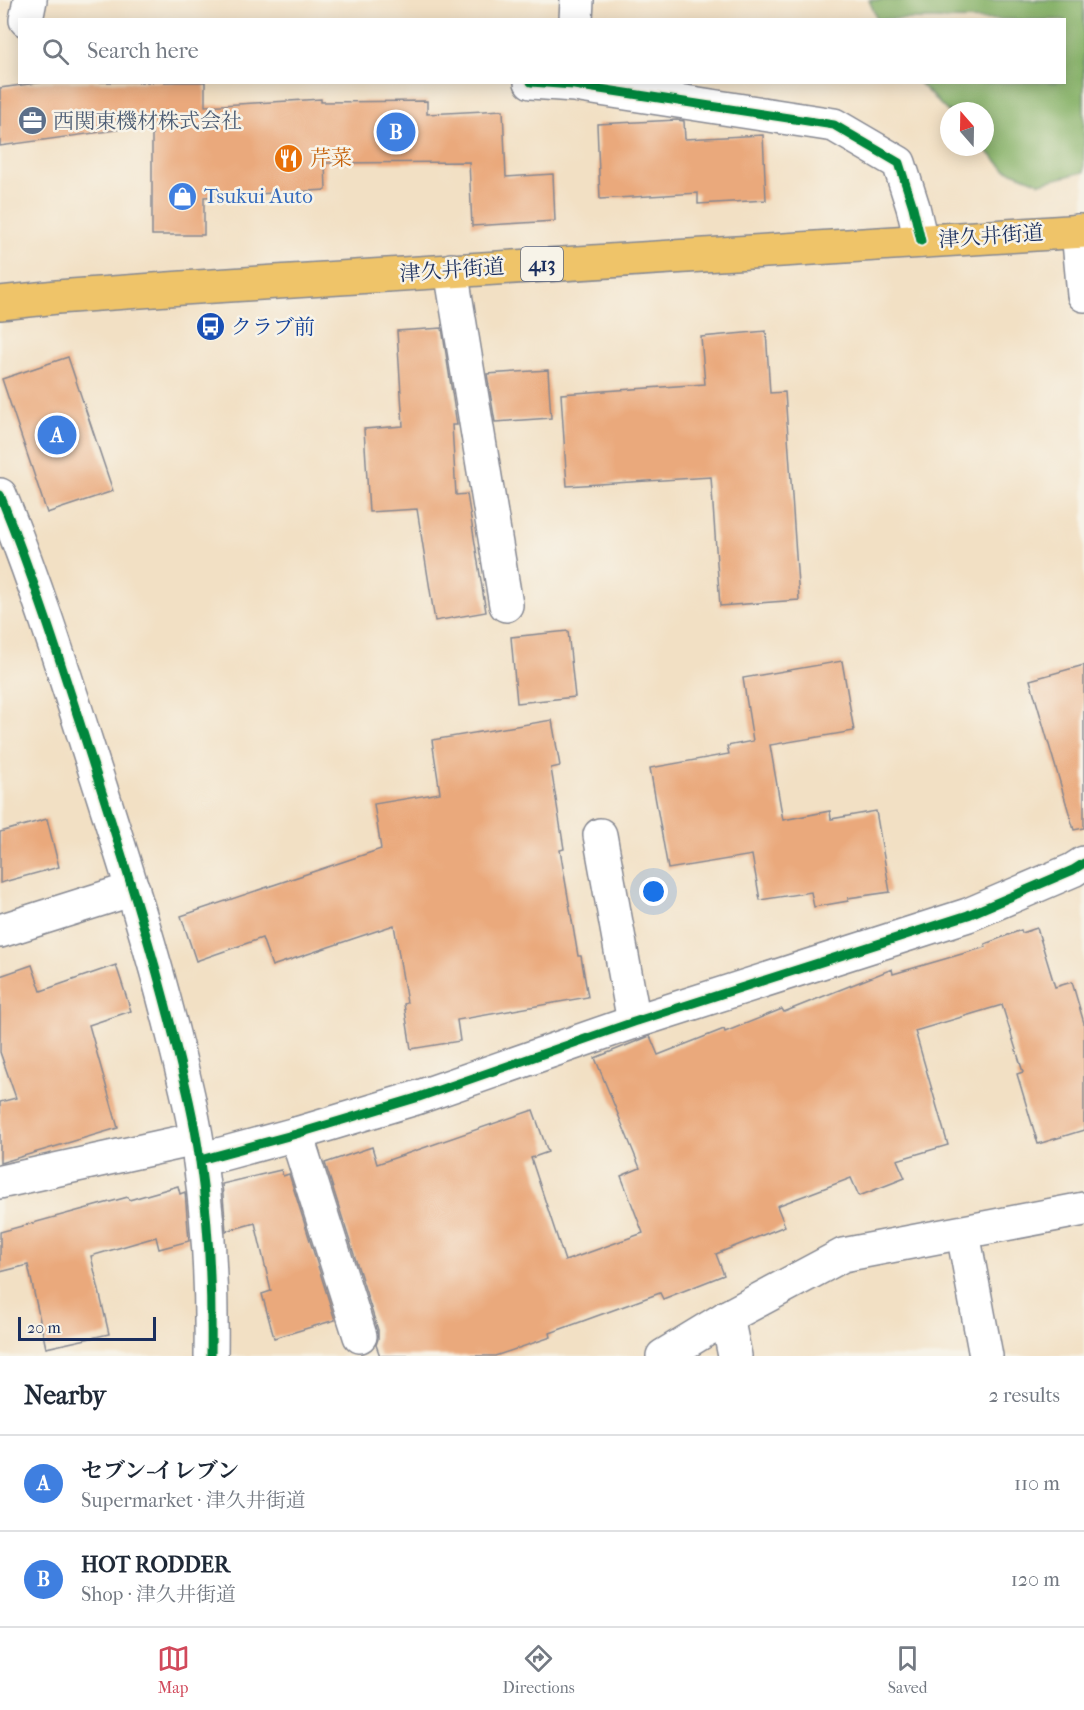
<!DOCTYPE html>
<html lang="en">
<head>
<meta charset="utf-8">
<style>
  body { margin:0; font-family:"IM FELL French Canon","Noto Serif JP",serif; background:#f2f2f3; color:#1f2937 }
  .compass { position:absolute; left:940px; top:102px; width:54px; height:54px; border-radius:50%; background:#fff; box-shadow:0 3px 15px #0003; rotate:340deg }
  .scale { position:absolute; left:18px; bottom:15px; width:138px; box-sizing:border-box; padding-left:6px; border:3px solid #1b2f5e; border-top:0; font-size:16px; line-height:21px; white-space:nowrap; color:#1b2f5e; -webkit-text-stroke:4px #f7f3e8; paint-order:stroke }
  .you { position:absolute; left:654px; top:892px; width:21px; height:21px; margin:-15px; border:4px solid #fff; border-radius:50%; background:#1a73e8; box-shadow:0 0 0 9px #1a73e833 }
  .badge { display:grid; place-items:center; width:39px; height:39px; border-radius:50%; background:#d1495b; color:#fff; font-size:20px; font-weight:700 }
  .pin { position:absolute; translate:-50% -50%; border:3px solid #fff; box-shadow:0 2px 6px #0006 }
  .list { margin:0; padding:0; list-style:none }
  h2 { display:flex; justify-content:space-between; align-items:center; height:78px; margin:0; padding:0 24px; font-size:26px }
  h2 small { font-size:20px; font-weight:400; color:#747a83 }
  .list li { display:grid; grid-template-columns:39px 1fr auto; gap:18px; align-items:center; box-sizing:border-box; height:96px; padding:0 24px; border-top:2px solid #e0e1e3 }
  .list b { display:block; font-size:22px; white-space:nowrap }
  .list p { margin:0; font-size:20px; white-space:nowrap; color:#747a83 }
  .list em { font-size:20px; font-style:normal; color:#747a83 }
  .icon { flex:none; width:33px; height:33px; fill:none; stroke:currentColor; stroke-width:2; stroke-linecap:round; stroke-linejoin:round }
  .map { position:relative; flex:none; width:1084px; height:1356px; overflow:hidden }
  .search { position:absolute; background:#fff; box-shadow:0 3px 15px #0003; left:18px; right:18px; top:18px; height:66px; display:flex; align-items:center; gap:15px; box-sizing:border-box; padding:0 21px; border-radius:0px; color:#747a83; font-size:22px }
  .sheet { height:270px; background:#fff }
  nav { display:flex; justify-content:space-around; align-items:center; box-sizing:border-box; height:84px; border-top:2px solid #e0e1e3; background:#fff; font-size:16px; color:#747a83 }
  nav a { display:grid; justify-items:center; gap:3px }
  nav .on { color:#d1495b }
  .map>svg:first-child { display:block }
  .forest { fill:#87b269; stroke:#517064; stroke-width:1.5 }
  .building { fill:#eaa97b }
  .lines { fill:none; stroke-linecap:round; stroke-linejoin:round }
  .minor-casing { stroke:#868891; stroke-width:36 }
  .highway-casing { stroke:#868891; stroke-width:36 }
  .minor { stroke:#fff; stroke-width:33 }
  .highway { stroke:#efc469; stroke-width:33 }
  .cycleway-casing { stroke:#f7f3e8; stroke-width:13 }
  .cycleway { stroke:#00873e; stroke-width:9 }
  .labels { text-anchor:middle; dominant-baseline:central; stroke-width:5; stroke-linejoin:round; paint-order:stroke }
  .shield { fill:#f7f3e8; stroke:#5d6a87; stroke-width:1.5 }
  .shield-label { font-size:20px; font-weight:bold; fill:#1b2f5e }
  .service-label { font-size:21px; fill:#4e5e75; stroke:#f7f3e8; text-anchor:start }
  .food-label { font-size:21px; fill:#c56008; stroke:#f7f3e8; text-anchor:start }
  .shop-label { font-size:21px; fill:#366cbe; stroke:#f7f3e8; text-anchor:start }
  .street-label { font-size:21px; fill:#1b2f5e; stroke:#f7f3e8 }
  .transit-label { font-size:21px; fill:#164399; stroke:#f7f3e8; text-anchor:start }
</style>
</head>
<body>
<div class="map">
<svg width="1084" height="1356" viewBox="0 0 1084 1356">
  <rect width="100%" height="100%" fill="#f7f3e8"/>
  <filter id="ink" filterUnits="userSpaceOnUse"><feTurbulence type="fractalNoise" baseFrequency=".0167" numOctaves="2"/><feDisplacementMap in="SourceGraphic" scale="12" xChannelSelector="R" yChannelSelector="G"/><feConvolveMatrix kernelMatrix="1 2 1 2 8 2 1 2 1" color-interpolation-filters="sRGB"/></filter>
  <filter id="wash" filterUnits="userSpaceOnUse"><feTurbulence type="fractalNoise" baseFrequency=".008" numOctaves="4" result="noise"/><feDisplacementMap in="SourceGraphic" scale="24" xChannelSelector="R" yChannelSelector="G"/><feGaussianBlur stdDeviation="1.35" result="paint"/><feColorMatrix in="noise" values="0 0 0 0 0 0 0 0 0 0 0 0 0 0 0 0 0 1.4 0 .05"/><feComposite in="paint" operator="in"/></filter>
  <g filter="url(#wash)">
    <rect width="100%" height="100%" fill="#f2e0c4"/>
    <path class="forest" d="M869,0H1084V172L1040,183L1005,169L983,147H985V111H949V113L919,83L1064,82V20L877,19Z"/>
    <g id="blocks">
      <g class="building">
        <path d="M44,82H205V106L321,99V102L427,101V114L503,110L506,177L553,174L555,221L472,226L469,162L325,163L326,190L204,197V235H152V125L0,146V88Z"/>
        <path d="M677,120L684,121L685,139L763,135L766,200L698,204V193L600,199L597,124Z"/>
        <path d="M442,328L457,425H452L456,495L467,494L486,612L435,621L417,509L369,512L364,429L403,426L397,331Z"/>
        <path d="M766,331L770,393L785,392L799,600L720,606L711,477L567,486L561,394L705,384L701,337Z"/>
        <path d="M68,357L113,491L47,513L2,379Z"/>
        <path d="M548,370L551,418L495,422L487,374Z"/>
        <path d="M568,631L575,697L517,703L511,637Z"/>
        <path d="M842,661L854,731L770,745L783,820L830,811L831,819L876,811L890,892L848,898V901L814,907L811,892L760,900L752,855L668,869L650,768L729,754L727,746L753,741L743,678Z"/>
        <path d="M1084,665V828L1074,830L1030,680Z"/>
        <path d="M552,720L560,766L551,768L564,849L560,850L578,956H581L588,997L457,1020L460,1041L411,1049L404,1004L407,1003L394,925L272,966L262,938L196,961L181,916L381,849L374,804L440,793L432,740Z"/>
        <path d="M47,819L59,867L0,883V832Z"/>
        <path d="M1037,928L1055,987L1072,982L1084,1023V1130L1038,1144L1017,1074L1023,1072L1002,1005L915,1031L948,1145L897,1160L905,1178L859,1196L851,1178L777,1206L785,1226L716,1254L724,1275L663,1299L660,1293L550,1333L551,1337L495,1356H380L376,1345L378,1339V1330L325,1163L372,1147L377,1164L533,1110L548,1152L531,1158L565,1261L643,1233L621,1176L640,1168L595,1058L650,1036L658,1055L724,1029L725,1032L782,1009L784,1012L892,969L893,974L986,947L985,944L1021,930L1022,933Z"/>
        <path d="M32,965L41,991L116,965L131,1011L89,1025L118,1128L0,1163V1102L16,1098L0,1052V976Z"/>
        <path d="M281,1170L283,1176L289,1174L335,1320L274,1338L262,1294L271,1291L255,1223L226,1231L222,1184Z"/>
        <path d="M178,1186L180,1194L185,1192L189,1241L159,1249L156,1237L91,1256L109,1334L46,1348L28,1265L0,1272V1232L128,1197L129,1200Z"/>
      </g>
    </g>
  </g>
  <g filter="url(#ink)">
    <use href="#blocks" fill-opacity="0" stroke="#868891" stroke-width="1.5"/>
    <g class="lines">
      <defs>
        <g id="minor">
          <path d="M26,20L30,0"/>
          <path d="M576,20L577,0"/>
          <path d="M531,82L574,85L834,125L899,163L913,207L921,241"/>
          <path d="M1078,231L1084,295"/>
          <path d="M451,270L506,605"/>
          <path d="M0,495C39,590 69,689 100,786C127,871 154,956 175,1042C185,1082 195,1122 200,1162C209,1226 212,1291 211,1356"/>
          <path d="M600,835L634,1022"/>
          <path d="M0,931L133,889"/>
          <path d="M296,1134L360,1336"/>
          <path d="M200,1160L296,1134L416,1098L634,1022L968,915L1073,870L1084,863"/>
          <path d="M0,1182L196,1139"/>
          <path d="M963,1233L986,1356"/>
          <path d="M727,1317L735,1356"/>
          <path d="M663,1356L727,1317L843,1255L1084,1209"/>
        </g>
        <path id="highway" d="M0,303L57,297L182,288L1084,231"/>
      </defs>
      <use href="#minor" class="minor-casing"/>
      <use href="#highway" class="highway-casing"/>
      <use href="#minor" class="minor"/>
      <use href="#highway" class="highway"/>
      <defs>
        <g id="cycleway">
          <path d="M531,82L574,85L834,125L899,163L913,207L921,241"/>
          <path d="M0,495C39,590 69,689 100,786C127,871 154,956 175,1042C185,1082 195,1122 200,1162C209,1226 212,1291 211,1356"/>
          <path d="M200,1160L296,1134L416,1098L634,1022L968,915L1073,870L1084,863"/>
        </g>
      </defs>
      <use href="#cycleway" class="cycleway-casing"/>
      <use href="#cycleway" class="cycleway"/>
    </g>
  </g>
  <defs>
    <symbol id="office-disc" viewBox="-11 -11 22 22"><circle r="9.5" fill="#5c6f8a" stroke="#f7f3e8"/><path d="M-6-3h4V-5.5h4V-3h4V5H-6ZM-1-4.5V-3h2v-1.5ZM-6 0V1H6V0Z" fill="#fff"/></symbol>
    <symbol id="restaurant-disc" viewBox="-11 -11 22 22"><circle r="9.5" fill="#e8710a" stroke="#f7f3e8"/><path d="M-5-6h1v4h1v-4h1v4h1v-4h1v5L-1.5 .5V6h-2V.5L-5-1ZM5-6V6H3V1.5H1.5Q1.5-4 5-6Z" fill="#fff"/></symbol>
    <symbol id="shop-disc" viewBox="-11 -11 22 22"><circle r="9.5" fill="#3f7fe0" stroke="#f7f3e8"/><path d="M-5-2.5h2.3a2.7 3.5 0 0 1 5.4 0H5L5.5 6h-11ZM-1.5-2.5h3a1.5 2.3 0 0 0-3 0Z" fill="#fff"/></symbol>
    <symbol id="bus-disc" viewBox="-11 -11 22 22"><circle r="9.5" fill="#1a4fb4" stroke="#f7f3e8"/><path d="M-5-6H5V4H4V6H2V4H-2V6H-4V4H-5ZM-3.5-4V0h7V-4ZM-3.5 1.2v1.5H-2V1.2ZM2 1.2v1.5H3.5V1.2Z" fill="#fff"/></symbol>
  </defs>
  <g fill-rule="evenodd">
    <use href="#office-disc" x="16" y="104" width="33" height="33"/>
    <use href="#restaurant-disc" x="272" y="142" width="33" height="33"/>
    <use href="#shop-disc" x="166" y="180" width="33" height="33"/>
    <use href="#bus-disc" x="194" y="310" width="33" height="33"/>
  </g>
  <g class="labels">
    <rect class="shield" x="521" y="247" width="42" height="34" rx="4.5"/>
    <g class="shield-label">
      <text x="542" y="264">413</text>
    </g>
    <g class="service-label">
      <text x="53" y="121">西関東機材株式会社</text>
    </g>
    <g class="food-label">
      <text x="310" y="158">芹菜</text>
    </g>
    <g class="shop-label">
      <text x="204" y="196">Tsukui Auto</text>
    </g>
    <g class="street-label">
      <text transform="translate(991 236) rotate(-4)">津久井街道</text>
      <text transform="translate(452 270) rotate(-4)">津久井街道</text>
    </g>
    <g class="transit-label">
      <text x="231" y="327">クラブ前</text>
    </g>
  </g>
</svg>
<svg class="compass" viewBox="-18 -18 36 36"><path d="M0-13l5 13h-10z" fill="#e53935"/><path d="M0 13l5-13h-10z" fill="#747a83"/></svg>
<div class="scale">20 m</div>
<div class="you"></div>
<div class="pin badge" style="left:57px;top:435px;background:#3f7fe0">A</div>
<div class="pin badge" style="left:396px;top:132px;background:#3f7fe0">B</div>
<div class="search"><svg class="icon" aria-label="search" viewBox="0 0 24 24"><circle cx="10" cy="10" r="6"/><path d="M15 15l6 6"/></svg>Search here</div>
</div>
<section class="sheet">
<h2>Nearby<small>2 results</small></h2>
<ul class="list">
<li><span class="badge" style="background:#3f7fe0">A</span><div><b>セブン-イレブン</b><p>Supermarket · 津久井街道</p></div><em>110 m</em></li>
<li><span class="badge" style="background:#3f7fe0">B</span><div><b>HOT RODDER</b><p>Shop · 津久井街道</p></div><em>120 m</em></li>
</ul>
</section>
<nav>
<a class="on"><svg class="icon" aria-label="map" viewBox="0 0 24 24"><path d="M3 6l6-2 6 2 6-2v14l-6 2-6-2-6 2zM9 4v14M15 6v14"/></svg>Map</a>
<a><svg class="icon" aria-label="directions" viewBox="0 0 24 24"><path d="M12 3l9 9-9 9-9-9zM9 14v-3h6M13 9l2 2-2 2"/></svg>Directions</a>
<a><svg class="icon" aria-label="saved" viewBox="0 0 24 24"><path d="M7 4h10v16l-5-4-5 4z"/></svg>Saved</a>
</nav>
</body>
</html>
